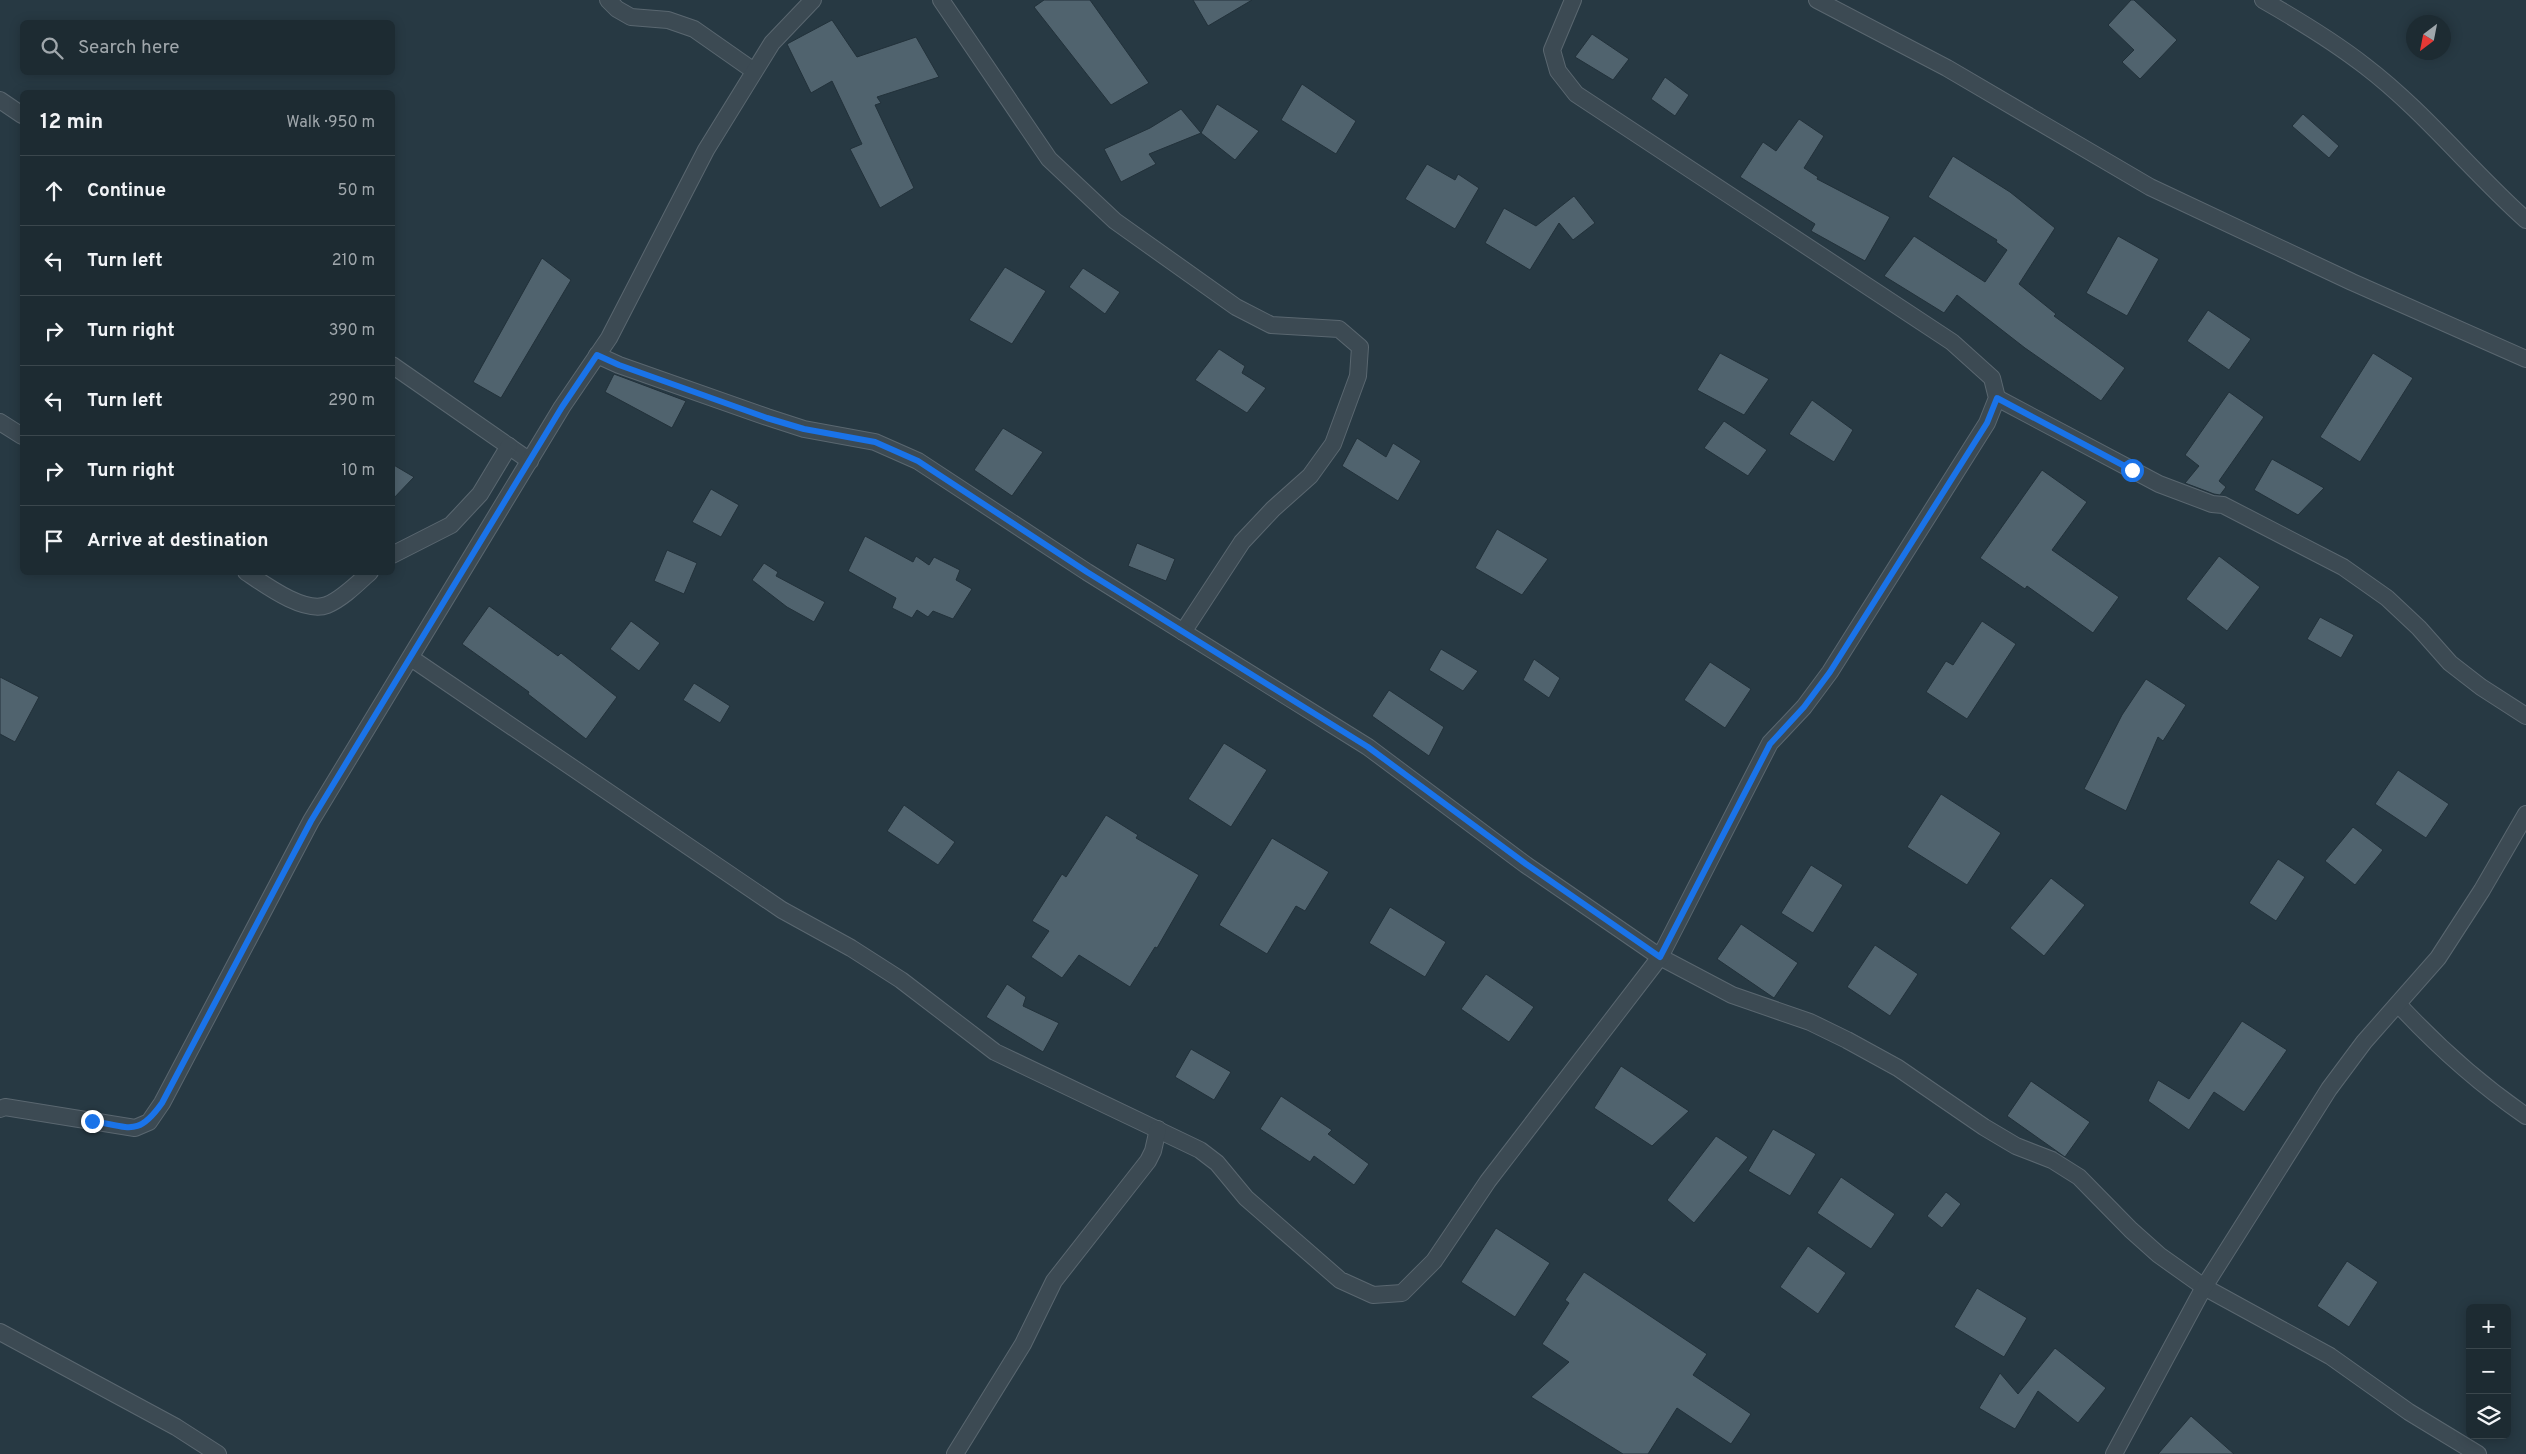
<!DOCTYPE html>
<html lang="en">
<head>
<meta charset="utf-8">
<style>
  body { margin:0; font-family:Overpass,sans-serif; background:#2a373e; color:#f1f3f6 }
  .controls { position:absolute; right:15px; bottom:15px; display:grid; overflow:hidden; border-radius:8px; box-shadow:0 2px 12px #0003 }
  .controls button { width:45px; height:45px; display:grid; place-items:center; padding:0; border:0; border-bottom:1px solid #3b474d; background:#1d2b32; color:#f1f3f6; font:25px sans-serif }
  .compass { position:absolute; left:2406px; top:15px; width:45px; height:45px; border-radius:50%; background:#1d2b32; box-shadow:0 2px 12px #0003; rotate:212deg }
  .stop { position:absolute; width:15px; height:15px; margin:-11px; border:4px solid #1a73e8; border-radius:50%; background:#fff }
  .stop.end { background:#1a73e8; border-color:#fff; box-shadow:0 1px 5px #0008 }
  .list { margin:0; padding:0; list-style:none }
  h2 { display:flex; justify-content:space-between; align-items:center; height:65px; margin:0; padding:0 20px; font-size:21px }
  h2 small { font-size:16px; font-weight:400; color:#a0a7ac }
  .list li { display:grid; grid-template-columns:32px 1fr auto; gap:15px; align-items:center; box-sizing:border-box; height:70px; padding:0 20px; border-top:1px solid #3b474d }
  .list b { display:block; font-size:19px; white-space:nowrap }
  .list em { font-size:16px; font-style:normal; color:#a0a7ac }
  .icon { flex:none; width:28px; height:28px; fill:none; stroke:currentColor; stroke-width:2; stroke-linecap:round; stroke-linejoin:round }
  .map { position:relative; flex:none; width:2526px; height:1454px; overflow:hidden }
  .search { position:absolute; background:#1d2b32; box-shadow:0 2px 12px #0003; left:20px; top:20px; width:375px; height:55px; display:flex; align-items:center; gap:12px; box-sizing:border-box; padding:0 18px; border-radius:8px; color:#a0a7ac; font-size:19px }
  .panel { position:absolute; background:#1d2b32; box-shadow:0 2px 12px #0003; left:20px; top:90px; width:375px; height:485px; border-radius:8px }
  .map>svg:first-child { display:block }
  .building { fill:#50636e; stroke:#22313a }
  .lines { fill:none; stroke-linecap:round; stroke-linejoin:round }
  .minor-casing { stroke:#5a6770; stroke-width:18 }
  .minor { stroke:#3c4a53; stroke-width:16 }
  .route { stroke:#1a73e8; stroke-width:6 }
</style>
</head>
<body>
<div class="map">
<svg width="2526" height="1454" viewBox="0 0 2526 1454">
  <rect width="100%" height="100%" fill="#273943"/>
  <g class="building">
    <path d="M1044,0H1090L1149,83L1111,105L1034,7Z"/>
    <path d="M1193,0H1252L1208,26Z"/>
    <path d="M2131,0H2134L2177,40L2140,79L2122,62L2134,50L2108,25Z"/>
    <path d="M832,20L857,57L916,37L939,77L877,97L881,103L875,105L914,188L880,208L850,149L862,144L832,81L811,93L787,44Z"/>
    <path d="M1592,34L1629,59L1613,80L1575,57Z"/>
    <path d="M1665,77L1689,95L1675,116L1651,99Z"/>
    <path d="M1302,84L1356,121L1336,154L1281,120Z"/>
    <path d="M1217,104L1259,131L1235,160L1201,133Z"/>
    <path d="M1181,109L1201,133L1149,154L1156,164L1121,182L1104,149L1150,128Z"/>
    <path d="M2303,114L2339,146L2329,158L2292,126Z"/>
    <path d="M1799,119L1824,136L1804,168L1818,177L1817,179L1890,217L1865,261L1811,231L1815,224L1740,177L1763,142L1776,151Z"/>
    <path d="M1953,156L2010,192L2055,228L2019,284L2056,314L2054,316L2125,368L2101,401L2025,348L1957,295L1944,313L1884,276L1914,236L1985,282L2007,250L1996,242L1997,240L1928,197Z"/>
    <path d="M1427,164L1455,180L1458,174L1479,188L1455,229L1405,199Z"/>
    <path d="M1574,196L1595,223L1573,240L1559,223L1530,270L1485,243L1504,208L1536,226Z"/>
    <path d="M2118,236L2159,259L2127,316L2086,293Z"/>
    <path d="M542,258L571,280L501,398L473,382Z"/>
    <path d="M1005,267L1046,291L1012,344L969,320Z"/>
    <path d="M1083,268L1120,292L1105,314L1069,287Z"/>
    <path d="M2208,310L2251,339L2229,370L2187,341Z"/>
    <path d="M1219,349L1245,366L1242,373L1266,388L1247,413L1195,380Z"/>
    <path d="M1720,353L1769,379L1744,415L1697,390Z"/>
    <path d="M2373,353L2413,378L2360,462L2320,437Z"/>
    <path d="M614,374L686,401L672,428L605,392Z"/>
    <path d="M2229,392L2264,417L2219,481L2226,487L2220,495L2214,494L2185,483L2199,466L2185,455Z"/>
    <path d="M1812,400L1853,430L1834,462L1789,434Z"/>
    <path d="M1724,421L1767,450L1748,476L1704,448Z"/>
    <path d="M1003,428L1043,452L1012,496L974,470Z"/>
    <path d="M1357,438L1386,457L1393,443L1421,461L1398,501L1342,466Z"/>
    <path d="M2272,459L2324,488L2298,515L2254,490Z"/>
    <path d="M392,464L414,477L392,500Z"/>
    <path d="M2042,470L2087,502L2052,550L2119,597L2093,633L2027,586L2025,589L1980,558Z"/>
    <path d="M711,489L739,505L721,537L692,522Z"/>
    <path d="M1497,529L1548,559L1522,595L1475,568Z"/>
    <path d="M865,536L913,562L916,556L929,565L934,557L960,570L956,580L972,589L953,619L933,611L928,617L917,610L912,618L892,608L896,598L848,571Z"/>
    <path d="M1137,543L1175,559L1166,581L1128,566Z"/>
    <path d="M667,550L697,563L684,594L654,581Z"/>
    <path d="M2219,556L2260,587L2227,631L2186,599Z"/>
    <path d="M764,563L778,572L776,576L825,602L814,622L787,607L752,580Z"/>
    <path d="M489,606L558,656L561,653L617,697L586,739L528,694L529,692L462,644Z"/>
    <path d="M2320,617L2354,635L2341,658L2307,639Z"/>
    <path d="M631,621L660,643L639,671L610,649Z"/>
    <path d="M1982,621L2016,644L1967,719L1926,692L1946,661L1953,665Z"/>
    <path d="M1441,649L1478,671L1463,691L1429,670Z"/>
    <path d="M1534,659L1560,678L1549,698L1523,680Z"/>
    <path d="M1710,662L1751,689L1725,728L1684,700Z"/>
    <path d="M0,677L39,697L15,742L0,734Z"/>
    <path d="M2146,679L2186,705L2163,741L2158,737L2126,811L2084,789L2122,715Z"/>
    <path d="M694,683L730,706L720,723L683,700Z"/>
    <path d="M1389,690L1444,727L1429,756L1372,716Z"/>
    <path d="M1224,743L1267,770L1231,827L1188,799Z"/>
    <path d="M2398,770L2449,804L2426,838L2375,804Z"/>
    <path d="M1941,794L2001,833L1967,885L1907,847Z"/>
    <path d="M904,805L955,842L938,865L887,831Z"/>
    <path d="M1106,815L1138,835L1136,838L1199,875L1157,948L1155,947L1130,987L1079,955L1062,978L1031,957L1049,931L1032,921L1062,874L1066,877Z"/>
    <path d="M2353,827L2383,850L2355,885L2325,861Z"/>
    <path d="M1272,838L1329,872L1305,911L1296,906L1267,954L1219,925Z"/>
    <path d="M2278,859L2305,877L2276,921L2249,903Z"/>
    <path d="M1811,865L1843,885L1813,933L1781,913Z"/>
    <path d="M2051,878L2085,905L2044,956L2010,928Z"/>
    <path d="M1390,907L1446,942L1425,977L1369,943Z"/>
    <path d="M1741,924L1798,963L1774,998L1717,959Z"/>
    <path d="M1875,945L1918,974L1890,1016L1847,987Z"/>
    <path d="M1486,974L1534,1007L1509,1042L1461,1009Z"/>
    <path d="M1007,984L1026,997L1023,1006L1059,1023L1043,1052L986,1017Z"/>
    <path d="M2242,1021L2287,1050L2244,1112L2214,1092L2189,1130L2148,1101L2158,1080L2189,1099Z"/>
    <path d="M1191,1049L1231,1072L1214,1100L1175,1077Z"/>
    <path d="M1621,1066L1689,1111L1652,1146L1594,1108Z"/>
    <path d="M2031,1081L2090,1122L2065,1157L2007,1116Z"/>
    <path d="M1281,1096L1332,1130L1328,1134L1369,1164L1354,1185L1314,1156L1310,1162L1260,1129Z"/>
    <path d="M1773,1129L1816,1154L1790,1196L1748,1171Z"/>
    <path d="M1716,1136L1748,1157L1694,1223L1667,1200Z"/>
    <path d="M1841,1177L1895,1214L1871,1249L1817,1213Z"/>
    <path d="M1946,1192L1961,1204L1942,1228L1927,1216Z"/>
    <path d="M1496,1228L1550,1263L1515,1317L1461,1282Z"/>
    <path d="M1808,1246L1846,1273L1818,1314L1780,1287Z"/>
    <path d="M2347,1261L2378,1282L2349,1327L2317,1306Z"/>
    <path d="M1584,1272L1707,1354L1693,1375L1751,1414L1731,1444L1677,1408L1648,1454H1623L1531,1397L1569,1362L1542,1344L1569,1303L1565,1300Z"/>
    <path d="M1977,1288L2027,1318L2004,1357L1954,1327Z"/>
    <path d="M2055,1348L2106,1388L2078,1423L2038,1391L2015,1429L1979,1408L2000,1373L2018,1394Z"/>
    <path d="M2191,1416L2234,1454H2158Z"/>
  </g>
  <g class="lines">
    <defs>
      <g id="minor">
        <path d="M608,0L617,9L631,17L668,20L694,29L754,71"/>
        <path d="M941,0L1049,159L1115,221L1236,307L1271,325L1339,329L1360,347L1358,376L1333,444L1310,476L1273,509L1242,542L1183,632"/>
        <path d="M1817,0L1947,68L2150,187L2352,282L2526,359"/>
        <path d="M2263,0C2298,20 2333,41 2365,66C2424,111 2471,171 2526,220"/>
        <path d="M0,100L22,115"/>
        <path d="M597,355L619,365L767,417L804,429L875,442L918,461L1087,572L1368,747L1526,865L1660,957L1732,995L1810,1022L1847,1040L1898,1068L1984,1127L2016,1146L2052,1160L2079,1177L2131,1230L2159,1255L2204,1287L2330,1356L2409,1412L2478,1454"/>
        <path d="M392,365L530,461"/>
        <path d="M1997,398L2159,484L2212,504L2223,505L2343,567L2387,598L2419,628L2450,663L2481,687L2526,716"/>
        <path d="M0,422L22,436"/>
        <path d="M392,555L451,525L480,494L509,446"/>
        <path d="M246,572C264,584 304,614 327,605C342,599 358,583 370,572"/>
        <path d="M411,658L782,910L851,948L901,980L995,1052L1200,1150L1217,1163L1246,1198L1340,1280L1373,1295L1402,1293L1434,1261L1488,1181L1660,957L1770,743L1804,707L1830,672L1987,423L1997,398L1992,378L1952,342L1576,94L1558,71L1552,50L1573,0"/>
        <path d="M2398,1004C2437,1046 2478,1083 2526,1116"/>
        <path d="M0,1109L5,1107L135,1128L149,1122L162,1103L311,821L562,407L609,338L706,150L772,43L813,0"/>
        <path d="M0,1332L176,1427L218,1454"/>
        <path d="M955,1454L1023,1344L1054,1281L1148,1161L1153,1151L1158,1129"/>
        <path d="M2114,1454L2204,1287L2329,1089L2364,1042L2438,958L2482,890L2526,814"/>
      </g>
    </defs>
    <use href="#minor" class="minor-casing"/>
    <use href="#minor" class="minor"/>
  </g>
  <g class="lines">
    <path class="route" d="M92,1121C130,1127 138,1137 162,1103L311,821L562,407L597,355L619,365L767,418L804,429L875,442L918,461L1087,572L1368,747L1526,864L1660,957L1770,744L1804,707L1830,672L1987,423L1997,398L2132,470"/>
  </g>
</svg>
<div class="controls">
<button>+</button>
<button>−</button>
<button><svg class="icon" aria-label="layers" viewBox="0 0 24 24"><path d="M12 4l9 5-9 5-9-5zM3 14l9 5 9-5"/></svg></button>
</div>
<svg class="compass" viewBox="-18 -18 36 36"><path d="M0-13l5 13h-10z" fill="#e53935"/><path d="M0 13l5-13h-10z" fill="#a0a7ac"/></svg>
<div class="stop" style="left:2132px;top:470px"></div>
<div class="stop end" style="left:92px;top:1121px"></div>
<div class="search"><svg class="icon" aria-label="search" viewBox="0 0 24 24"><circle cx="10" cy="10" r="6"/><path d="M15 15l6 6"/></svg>Search here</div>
<section class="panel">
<h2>12 min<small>Walk · 950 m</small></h2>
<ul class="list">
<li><svg class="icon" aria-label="ahead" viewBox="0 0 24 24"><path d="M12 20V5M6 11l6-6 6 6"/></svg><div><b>Continue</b></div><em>50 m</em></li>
<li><svg class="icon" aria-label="left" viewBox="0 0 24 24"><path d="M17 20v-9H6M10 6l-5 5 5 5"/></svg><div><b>Turn left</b></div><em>210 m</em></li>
<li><svg class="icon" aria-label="right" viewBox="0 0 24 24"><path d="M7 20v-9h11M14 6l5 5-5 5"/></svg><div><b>Turn right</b></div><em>390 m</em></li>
<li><svg class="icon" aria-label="left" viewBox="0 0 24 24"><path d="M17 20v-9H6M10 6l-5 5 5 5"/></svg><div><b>Turn left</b></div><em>290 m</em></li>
<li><svg class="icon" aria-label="right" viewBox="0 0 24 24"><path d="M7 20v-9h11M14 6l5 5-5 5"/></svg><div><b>Turn right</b></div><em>10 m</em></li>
<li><svg class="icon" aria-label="arrive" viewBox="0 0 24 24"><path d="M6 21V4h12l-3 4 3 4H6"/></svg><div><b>Arrive at destination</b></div></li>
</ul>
</section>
</div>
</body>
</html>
